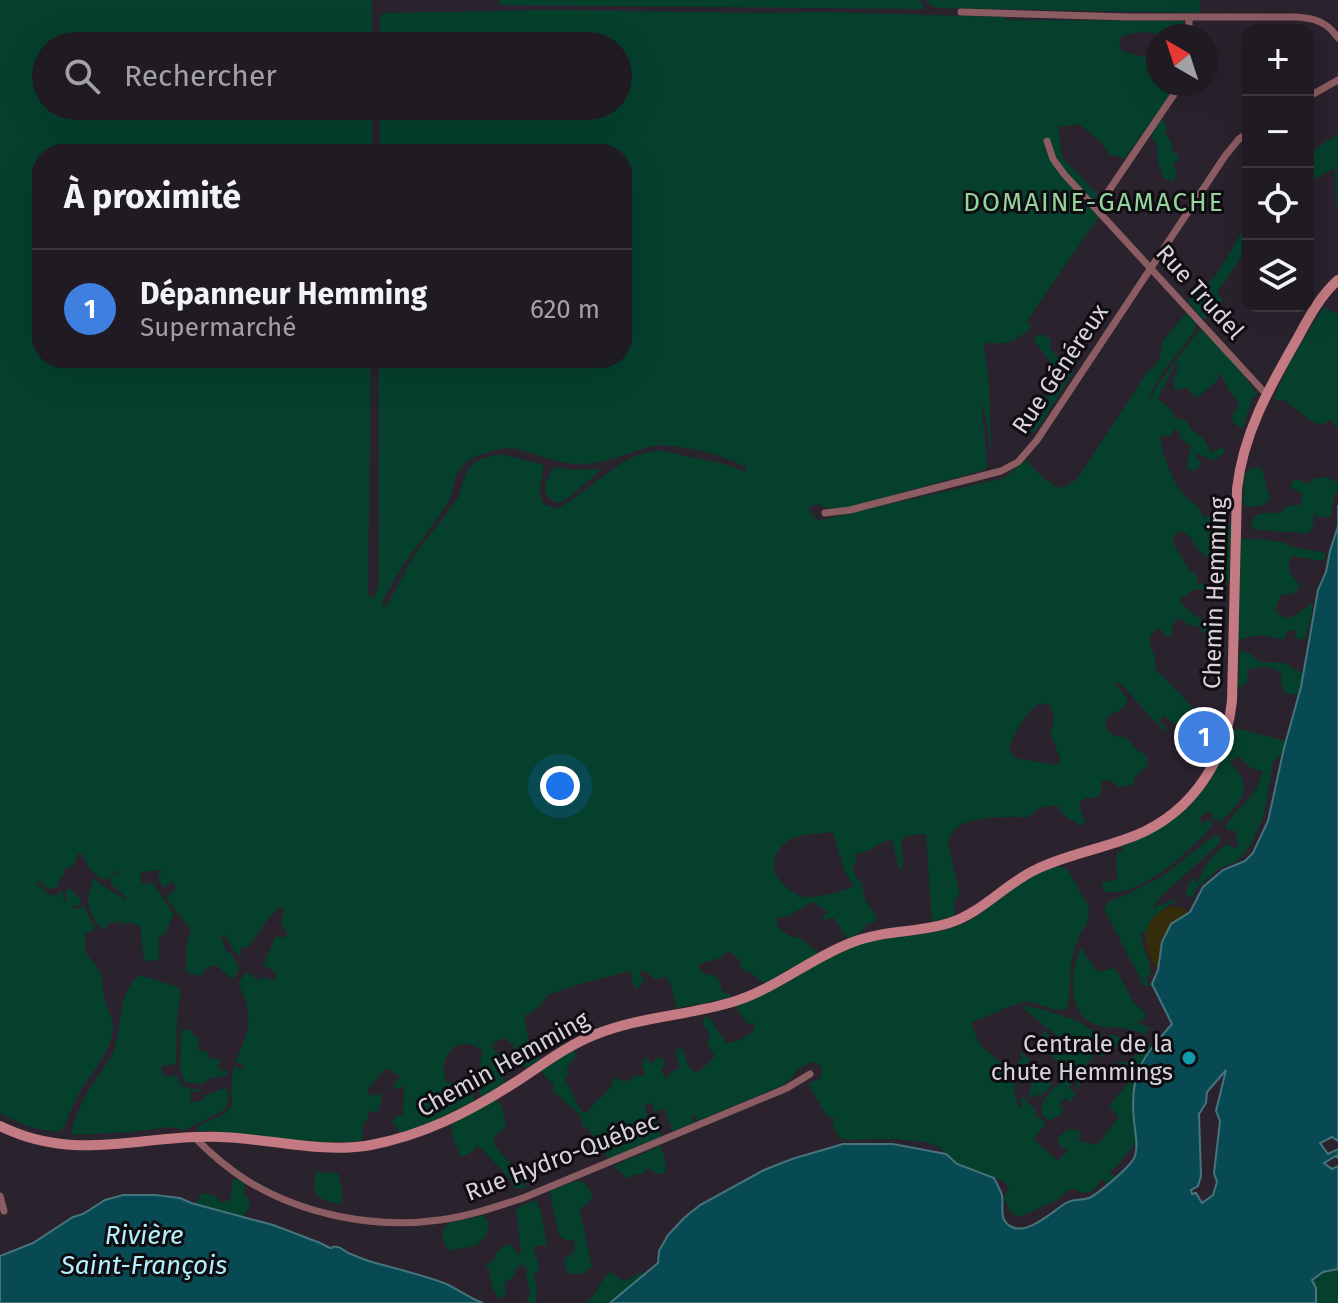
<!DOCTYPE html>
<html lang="fr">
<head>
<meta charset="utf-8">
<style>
  body { margin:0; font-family:"Fira Sans",sans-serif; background:#2d272f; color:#f1f3f6 }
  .controls { position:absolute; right:24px; top:24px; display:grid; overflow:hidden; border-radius:16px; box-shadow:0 8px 32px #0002 }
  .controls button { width:72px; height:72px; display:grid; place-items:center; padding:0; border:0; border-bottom:2px solid #3d3840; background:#201a22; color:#f1f3f6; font:40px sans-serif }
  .compass { position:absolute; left:1146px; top:24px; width:72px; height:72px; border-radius:50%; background:#201a22; box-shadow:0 8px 32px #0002; rotate:321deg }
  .you { position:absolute; left:560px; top:786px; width:28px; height:28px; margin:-20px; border:6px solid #fff; border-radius:50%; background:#1a73e8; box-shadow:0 0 0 12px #1a73e833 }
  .badge { display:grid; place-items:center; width:52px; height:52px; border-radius:50%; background:#1a73e8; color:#fff; font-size:26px; font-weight:700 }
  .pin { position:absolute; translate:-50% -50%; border:4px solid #fff; box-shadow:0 2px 8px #0006 }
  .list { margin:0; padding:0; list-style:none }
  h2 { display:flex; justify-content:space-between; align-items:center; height:104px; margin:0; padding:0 32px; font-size:34px }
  h2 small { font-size:26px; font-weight:400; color:#a2a1a5 }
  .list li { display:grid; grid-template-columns:52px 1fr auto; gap:24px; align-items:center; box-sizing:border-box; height:120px; padding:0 32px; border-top:2px solid #3d3840 }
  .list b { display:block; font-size:30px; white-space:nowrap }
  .list p { margin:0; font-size:26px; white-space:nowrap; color:#a2a1a5 }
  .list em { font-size:26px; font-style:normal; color:#a2a1a5 }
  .icon { flex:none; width:44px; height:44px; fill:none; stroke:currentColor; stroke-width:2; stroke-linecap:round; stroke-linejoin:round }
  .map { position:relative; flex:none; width:1338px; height:1303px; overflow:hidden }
  .search { position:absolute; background:#201a22; box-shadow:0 8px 32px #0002; left:32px; top:32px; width:600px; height:88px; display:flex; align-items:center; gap:20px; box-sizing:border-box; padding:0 28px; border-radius:44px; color:#a2a1a5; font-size:30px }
  .panel { position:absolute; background:#201a22; box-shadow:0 8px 32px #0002; left:32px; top:144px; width:600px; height:224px; border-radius:32px }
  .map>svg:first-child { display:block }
  .green { fill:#05402d; fill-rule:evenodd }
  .sand { fill:#352c0b }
  .water { fill:#084a53; stroke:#47737c; stroke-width:2; fill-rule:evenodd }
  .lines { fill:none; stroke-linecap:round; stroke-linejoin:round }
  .street { stroke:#8b5c61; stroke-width:7 }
  .secondary { stroke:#c47a82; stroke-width:10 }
  .culture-dot { fill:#0f9aa8; stroke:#100d12; stroke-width:3 }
  .labels { text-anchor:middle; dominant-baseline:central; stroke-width:6; stroke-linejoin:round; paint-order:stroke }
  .street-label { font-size:24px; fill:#d9d4db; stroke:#100d12 }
  .poi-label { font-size:24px; fill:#d9d4db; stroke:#100d12; text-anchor:end }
  .neighbourhood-label { font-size:26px; letter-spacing:2px; fill:#96d49d; stroke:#100d12 }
  .water-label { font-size:26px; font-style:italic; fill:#b2f1fb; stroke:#100d12 }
</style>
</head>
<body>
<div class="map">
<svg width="1338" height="1303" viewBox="0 0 1338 1303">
  <rect width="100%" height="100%" fill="#2a222d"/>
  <g class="green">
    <path d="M0,0H372V46H46V106H372V154H42V358H371L368,595L374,598L379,582V358H622V154H380V106H618V46H380V17L384,13L553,10L768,13L823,12L1006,17V20L1183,21L1184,36C1163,36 1141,27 1121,37L1119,49C1131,54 1145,59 1158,56V84H1178L1124,159L1121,157L1110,155L1101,142L1079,124L1058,127L1062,157L1098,195L1094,199H1091L1063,170L1051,147L1044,148L1054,165L1099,216L1027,321L1031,327C1014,344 1007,344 984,343L989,385L991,455L984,406L982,407L987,467L984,470L849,507L827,508L816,504L808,509L816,520L825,519L1004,478L1026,460L1038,473L1041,475L1043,479L1050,481L1055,487H1066L1077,479L1149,369L1152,370L1159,360L1162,342L1186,313L1196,323L1195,331L1160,376L1147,401L1149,400C1164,371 1183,354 1200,329C1213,340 1256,384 1258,399L1253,395L1243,427L1240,428L1231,419L1239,405C1237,398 1233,397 1229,391C1225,384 1225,378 1217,373L1218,380L1197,398L1185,387L1177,390L1174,388L1173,379C1177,374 1179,369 1176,362L1158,399L1171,410L1176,419H1181L1187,421L1191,430L1203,438L1211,453L1222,447L1225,452L1214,461L1197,453L1196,457L1201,463L1200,466L1194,471L1187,468C1186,459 1191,452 1190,444L1183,442L1178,430L1175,429L1168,437L1162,435L1160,437C1162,454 1172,479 1182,493C1189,502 1201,506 1203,517H1208L1210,514L1216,517L1219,525L1228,521L1231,526L1229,583C1223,578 1222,574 1218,567C1213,560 1209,558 1203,554C1193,547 1196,538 1180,531L1177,532L1172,541L1189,570L1197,575V582L1199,584L1202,582L1206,591L1195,589L1179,600C1192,616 1205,620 1218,632V639L1216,641L1210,640L1197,625L1193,627L1178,618L1173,624L1172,635L1169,637L1165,635L1159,628C1138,641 1160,651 1155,670L1165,678L1220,737L1209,732L1194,717L1189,721L1186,717L1173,724L1164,715L1159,720L1168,731L1167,732C1148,718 1135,696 1117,681L1116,685L1127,698C1126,712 1114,711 1106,718C1104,733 1113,737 1126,737L1137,750L1147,756L1148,765L1135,777L1133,785L1118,787L1110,780L1102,781L1101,792L1096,798L1088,797L1080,802V809L1086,823L1082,826L1063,815L1058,806C1039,805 1040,810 1026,818C1014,815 974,818 962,824C954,828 950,837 948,845L960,894L955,899L954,916L932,922L926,834C918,835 907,833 901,840L903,869L899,868L892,840L885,841L867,851L855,854L857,859L852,870L861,883L866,902L877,917L875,922L867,924V926L857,935L847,938L833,917L823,921V916L828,912L813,902L788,916L777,918V925C790,941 795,933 807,943C811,946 814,950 818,953L765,983C757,979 753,972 744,971L740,966V961L731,952C725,953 723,956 717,959C711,962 705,960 698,965L705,976L709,973L719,980L723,993H729L730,998L677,1008L670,983L666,976L656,980L647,972L642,971L639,973L644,980C642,986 640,987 635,989L630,971L583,983L548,995L538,1008L524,1016L530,1046L540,1059L526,1069L514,1053V1043H510L504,1038L495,1041L492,1045L496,1053L501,1056L503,1065L504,1083L481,1097L478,1088L482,1049C477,1048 473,1045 469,1044C448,1040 437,1070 448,1083C462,1081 474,1086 474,1101L425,1125L400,1133L392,1121L395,1117L403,1115L404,1086L393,1090L395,1083L401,1077L386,1068L368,1089V1093L372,1096L379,1093L382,1096L379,1111L368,1112V1121H364L361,1141H359C306,1146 252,1131 198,1131V1126C210,1118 224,1119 232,1105L231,1087L234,1066L242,1070L244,1066L236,1061C243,1041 252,1029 247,1006C245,997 240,990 239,981L247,972L260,981L264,977L274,981L277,973L263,965L276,936L282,938L288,934L281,923L284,910L282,906L271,915L248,947L241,948V957L234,951L225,935L221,936L226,951L232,954L239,968L235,978H230L218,966C210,966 205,966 203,975H191L185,968L187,965L186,948L191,930L166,898L177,888L173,882L164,887L159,880L158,875L162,873V870L140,872L142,885L152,882L174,914L164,935L159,936V960L144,961L140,926L131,923L120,924L119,920H117L116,923H108L107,927L102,930C96,922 87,908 88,898C89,891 93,885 93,878C103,887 115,891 125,901L127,899L111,884V878L121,871L119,870L109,879C94,879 88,866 82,854L78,853C77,863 73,867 64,869L65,873L60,878L58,887L48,889L39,881L35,882L48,894L56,896L59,891L64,893L63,900L66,902V890L71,889L81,900V904L72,907L75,909L84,906L95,927L92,932L85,933V952C101,970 102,973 104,996C105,1006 113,1015 113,1026C112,1054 89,1074 77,1097C71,1108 68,1121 61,1131C39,1132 19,1124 0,1113ZM656,445C685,446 722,453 747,468L744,472C727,463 709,461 690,457C680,455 669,451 659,451C621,451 590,493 556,509L543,504L539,492L544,465L505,455H495L476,461L471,466L466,473L458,498L413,557L386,607L381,604L402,567L448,503C453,492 453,478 461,468C467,459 476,455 487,453C492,451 499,449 505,448C524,447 554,464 577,464C604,465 630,452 656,445ZM1040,703L1050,705C1055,717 1056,722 1050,733L1061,760L1056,765L1014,758L1009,749C1015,733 1025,712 1040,703ZM833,832L844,870L854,886C843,892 817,898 804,897C794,896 779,882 775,873C770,862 779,846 789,840C801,833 819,834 833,832Z"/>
    <path d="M499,0H920L924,6L923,9L500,5Z"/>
    <path d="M926,0H1200L1199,13L939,8L931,6Z"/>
    <path d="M1163,120L1167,126L1165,133L1171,142L1172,150L1178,155L1179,159L1173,164L1176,171L1175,178L1173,181L1163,178C1162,171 1158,165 1157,158C1157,156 1158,153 1158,151C1155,133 1144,142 1160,121Z"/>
    <path d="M1338,134V208L1336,202L1335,168L1308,183V151L1314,150Z"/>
    <path d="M1248,221V242L1242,250L1244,253L1217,293L1223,300L1204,320L1187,301L1217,274Z"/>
    <path d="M1323,307L1338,314V429L1331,420L1322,425L1311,421L1284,400L1277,401L1274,397L1288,366Z"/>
    <path d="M1041,334L1051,339L1050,348L1066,367L1071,364L1074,371L1041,424L1034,432L1030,431L1028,426L1060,376L1034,340L1036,336Z"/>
    <path d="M554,467L573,470L602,469L567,499L558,503C538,495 546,481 554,467Z"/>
    <path d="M1260,467C1267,476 1264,488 1271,497C1264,507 1258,507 1246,506L1243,502L1245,473L1250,469Z"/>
    <path d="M1327,477L1338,483V488L1333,500L1331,517H1319L1315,514C1312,521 1315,528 1308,533L1281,532L1252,529L1251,524L1255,516L1264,513H1280L1288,506L1300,505L1303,494L1290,487L1294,479H1298L1308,484L1315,478Z"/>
    <path d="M1241,539H1261L1283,542L1292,547L1326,553L1324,561L1291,556C1284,574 1294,573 1300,587C1295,595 1289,594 1281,595L1275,610C1287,628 1301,610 1313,603L1310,622L1304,640L1295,638L1296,630L1286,632L1285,639C1278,640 1272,636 1265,636C1256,635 1245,637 1237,641Z"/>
    <path d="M1241,651L1251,654L1259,662L1284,663L1304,674L1299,695L1286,694L1281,683L1282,675C1275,665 1259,666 1248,670L1247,683L1238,687L1239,654Z"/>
    <path d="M1238,729L1286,741L1283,752L1273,763L1264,814L1253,841L1243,855L1236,862L1220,868L1197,888L1192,898L1189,897L1185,892L1191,881L1197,876L1195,883H1198C1203,868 1214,850 1230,844L1234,849L1239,845L1236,841L1237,833L1236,831L1227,830L1225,825L1256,790L1263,771L1251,768L1238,756L1230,762C1233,767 1239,772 1242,778C1250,797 1232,810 1220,822L1212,818L1213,816L1208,811L1199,818L1203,824L1210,819L1213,824C1195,848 1154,882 1125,891C1119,893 1111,892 1105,892L1101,884L1106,881H1113L1118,877L1116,866L1117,852L1123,851L1121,846C1180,824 1213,791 1232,731Z"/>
    <path d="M1218,835L1220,841L1218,845L1158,899V901L1154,906L1156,908L1160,904L1162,905L1173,899L1176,901C1160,910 1153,915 1146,933L1141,932C1141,950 1154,963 1149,977L1147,975L1145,976L1150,986H1144L1104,909L1109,901L1124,896L1163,876L1212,837Z"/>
    <path d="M1056,866L1064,867L1068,870L1089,907V914L1086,925L1081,932L1075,946L1071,965L1068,1007C1055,1017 1040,1000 1025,1002C1012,1004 985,1017 971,1023L980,1045L1011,1071L1022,1057L1019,1054L1020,1052L1030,1059L1026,1065L1037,1078L1044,1081L1050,1077L1052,1079C1051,1087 1051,1091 1042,1093L1041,1098L1037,1093L1034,1097H1029L1032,1081L1024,1074L1016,1081L1014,1090L1018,1108H1022L1020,1098H1025L1029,1104L1035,1108L1036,1117C1041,1118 1044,1120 1045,1125L1033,1139L1058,1161L1068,1150L1062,1148L1057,1138L1068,1129L1077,1130L1080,1133V1139L1077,1138L1075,1141L1077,1140L1094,1145L1099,1143L1119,1117L1109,1106L1128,1083V1075L1117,1062H1128L1148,1043L1152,1046C1128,1080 1132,1104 1136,1143L1114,1169L1109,1171L1115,1177L1107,1184L1102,1179L1092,1192C1085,1193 1080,1194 1075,1189L1068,1190L1057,1200L1020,1217C1012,1215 1005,1204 1004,1197L1009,1189L1005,1182L957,1164L939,1147L927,1142L895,1139L845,1140L839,1137L832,1125L835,1119L826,1115L808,1083L821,1078L822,1070L821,1066L812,1062L800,1068L784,1085L697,1121L696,1117L692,1115L694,1123L675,1131H673L664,1108L655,1112L652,1103L644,1105L648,1118L654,1117L659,1124L661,1137L609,1159L587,1127L583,1128L580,1115L554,1092L553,1083L546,1078L542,1071L543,1069L573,1049L576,1056L566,1069L569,1073L565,1080C571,1089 577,1106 584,1113L589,1111C593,1101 602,1098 609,1090C611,1087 612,1082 613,1079L617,1078L624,1082L638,1075H646L642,1065L644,1058L646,1057L651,1064L657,1058L661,1057L664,1061L665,1065L661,1070L665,1078L676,1069L680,1068L675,1052L680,1047C688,1055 684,1066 695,1072L701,1070L715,1056L707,1043L710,1035L702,1022L706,1016L712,1021L726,1043C736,1043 750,1036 755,1028L754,1023L748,1024L738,1011L737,1005C780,990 815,959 858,945C893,933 934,938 967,922C982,914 994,902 1007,893C1022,881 1039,874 1056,866Z"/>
    <path d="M1081,947L1097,972L1115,968L1134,1003L1146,1014L1144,1020L1136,1022L1150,1028L1145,1034C1137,1032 1128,1028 1121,1028C1110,1027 1100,1028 1090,1022C1066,1009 1072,968 1081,947Z"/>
    <path d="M140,975L174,986L179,989L181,994C175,1017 177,1040 176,1064L161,1066L163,1076H166L167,1078L169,1076L176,1075L181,1086L192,1089H200V1091L190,1092L191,1102L204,1101L205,1096L221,1089H226C231,1097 228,1106 221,1112L184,1130L170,1127L129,1132L73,1135L71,1133C76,1115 83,1098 94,1082C101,1072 109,1062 114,1050C122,1027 118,990 140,975Z"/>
    <path d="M1026,1006C1036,1007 1069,1017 1078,1022C1087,1026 1093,1033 1102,1034V1037L1107,1038L1111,1034L1120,1038V1043L1103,1057L1095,1053L1088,1062L1092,1066L1078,1089L1075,1087L1078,1084L1074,1081L1068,1088L1076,1092L1071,1102L1065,1098L1059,1105L1063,1108L1062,1113L1050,1121L1043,1116L1041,1106L1049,1093L1061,1082L1056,1076L1064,1066L1040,1048L1038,1042L1044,1031L1073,1056L1085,1041L1076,1037L1069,1046L1023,1008Z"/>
    <path d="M182,1013V1030H191L192,1034H195V1037H198L199,1051H206L210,1059H222L218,1065L221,1071L227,1070L228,1072L226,1076L211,1078L203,1084L184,1082L180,1066Z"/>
    <path d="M496,1100L501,1105L506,1123L505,1127L495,1136L493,1142C502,1158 520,1169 526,1187L518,1189L514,1187L510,1179L480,1147L476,1146L474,1151L461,1157C456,1147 452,1138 451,1126L453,1123Z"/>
    <path d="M660,1146C665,1152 667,1166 665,1173L657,1174L648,1168L642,1174H635L632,1177L627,1178L613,1166Z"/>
    <path d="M317,1170L324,1173H338L342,1190V1204C317,1200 310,1195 317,1170Z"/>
    <path d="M236,1178L245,1183L244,1195C254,1201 249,1211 242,1217L196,1204L201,1194C211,1193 214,1195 221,1202H225L231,1198L232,1182Z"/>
    <path d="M575,1181L584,1182L591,1192L592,1198L585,1206L579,1208L592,1267L582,1274H568L564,1263L565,1258C574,1254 576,1250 574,1240H566L559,1236L550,1191Z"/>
    <path d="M536,1200L541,1212L547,1246L537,1245L533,1248L539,1265L537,1274L534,1273L537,1288L536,1303H527L530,1291L526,1275L528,1271L522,1264L514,1271L515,1275L504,1284L506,1292L504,1297L500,1298C493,1293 489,1280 490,1272L486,1267L487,1263H491L495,1258L496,1253L507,1244H510L518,1254L521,1253L516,1208Z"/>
    <path d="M484,1215L489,1224C485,1247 473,1246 453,1250L448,1249C442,1242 440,1229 449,1223Z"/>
    <path d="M1338,1269V1303H1316V1288L1312,1280L1323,1272Z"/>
    <path d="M610,1272L623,1281C632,1280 638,1272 647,1272L610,1303H586C598,1294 599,1281 610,1272Z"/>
  </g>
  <path class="sand" d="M1168,907H1179L1190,912L1182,916L1162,942L1158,970C1141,946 1139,922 1168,907Z"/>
  <g class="water">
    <path d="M1338,505V1141L1332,1137L1320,1143L1328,1154L1338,1149V1158L1336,1156L1324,1163L1332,1169L1338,1166V1269L1323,1272L1312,1280L1316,1288V1303H610L658,1263L659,1251L668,1235L684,1218L700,1205L764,1170L792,1159L843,1144H893L930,1151L946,1154L957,1164L994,1178C996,1183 1000,1189 1002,1195C1004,1206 998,1221 1012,1227C1028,1235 1053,1211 1066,1203C1074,1198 1080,1201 1089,1198C1098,1194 1130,1167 1134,1158C1139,1148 1135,1132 1134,1121C1129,1073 1142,1058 1172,1024L1152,984L1158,970L1162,942L1171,924L1190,912L1203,887L1223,870L1245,861L1253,853L1268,821L1284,748L1301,687L1318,590L1326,572L1330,551L1338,526ZM1226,1070L1216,1111L1220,1121L1214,1173L1217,1182L1213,1195L1202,1203L1196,1193L1192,1194L1191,1190L1198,1186L1201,1176L1199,1114L1206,1103L1207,1092Z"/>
    <path d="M123,1195H155L180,1198L191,1203L273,1225L315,1241C319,1242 322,1244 326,1246C336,1251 328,1245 338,1247C339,1247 347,1252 348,1253C356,1256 365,1260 372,1262C396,1269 420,1274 444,1283C458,1289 469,1298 483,1303H0V1256L33,1243L73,1217L83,1214L105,1200Z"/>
  </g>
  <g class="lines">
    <g class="street">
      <path d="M961,12L1129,17H1296C1315,18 1327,22 1338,38"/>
      <path d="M1189,17V36"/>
      <path d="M1308,97L1338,80"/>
      <path d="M1047,141L1053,159L1064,174L1266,394"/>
      <path d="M1097,208L1181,84"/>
      <path d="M825,513L850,510L1001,471L1018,462L1037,440L1225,156L1239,139L1248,133"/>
      <path d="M194,1137C210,1153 227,1168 246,1180C302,1215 375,1229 440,1220C469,1216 496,1207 523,1198L787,1088L810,1074"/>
      <path d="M0,1196L4,1211"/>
    </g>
    <path class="secondary" d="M0,1126C77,1164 140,1134 219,1137C269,1138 321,1154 371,1145C423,1135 467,1113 511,1085C538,1068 564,1047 594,1035C637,1017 684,1016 729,1003C775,990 810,958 853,942C884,930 918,933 949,923C982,913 1006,883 1037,869C1064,856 1095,850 1123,840C1186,820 1225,766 1232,701L1237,489C1243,434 1269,388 1296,341C1308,319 1319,297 1338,280"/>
  </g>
  <circle class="culture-dot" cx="1189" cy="1058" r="8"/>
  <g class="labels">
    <g class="street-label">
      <text transform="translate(1200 292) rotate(48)">Rue Trudel</text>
      <text transform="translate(1060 369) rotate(-56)">Rue Généreux</text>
      <text transform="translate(1215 593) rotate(-88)">Chemin Hemming</text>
      <text transform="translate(503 1064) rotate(-29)">Chemin Hemming</text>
      <text transform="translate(562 1157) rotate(-21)">Rue Hydro-Québec</text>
    </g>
    <g class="poi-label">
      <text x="1173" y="1044">Centrale de la<tspan x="1173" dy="28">chute Hemmings</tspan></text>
    </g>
    <g class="neighbourhood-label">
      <text x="1094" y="202">DOMAINE-GAMACHE</text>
    </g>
    <g class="water-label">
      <text x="144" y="1235">Rivière<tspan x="144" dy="30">Saint-François</tspan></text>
    </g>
  </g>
</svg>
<div class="controls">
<button>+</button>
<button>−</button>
<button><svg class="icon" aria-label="locate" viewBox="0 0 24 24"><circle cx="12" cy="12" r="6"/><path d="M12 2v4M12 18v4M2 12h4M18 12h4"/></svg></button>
<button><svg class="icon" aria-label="layers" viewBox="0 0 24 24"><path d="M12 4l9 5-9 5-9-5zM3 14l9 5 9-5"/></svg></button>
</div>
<svg class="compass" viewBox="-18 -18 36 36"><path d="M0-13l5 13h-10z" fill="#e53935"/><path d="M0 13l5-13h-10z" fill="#a2a1a5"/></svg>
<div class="you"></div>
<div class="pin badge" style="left:1204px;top:737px;background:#3f7fe0">1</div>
<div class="search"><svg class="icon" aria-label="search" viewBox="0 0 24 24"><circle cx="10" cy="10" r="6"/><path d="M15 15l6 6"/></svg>Rechercher</div>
<section class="panel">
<h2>À proximité<small></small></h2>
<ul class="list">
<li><span class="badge" style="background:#3f7fe0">1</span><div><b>Dépanneur Hemming</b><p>Supermarché</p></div><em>620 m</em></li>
</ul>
</section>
</div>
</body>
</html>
